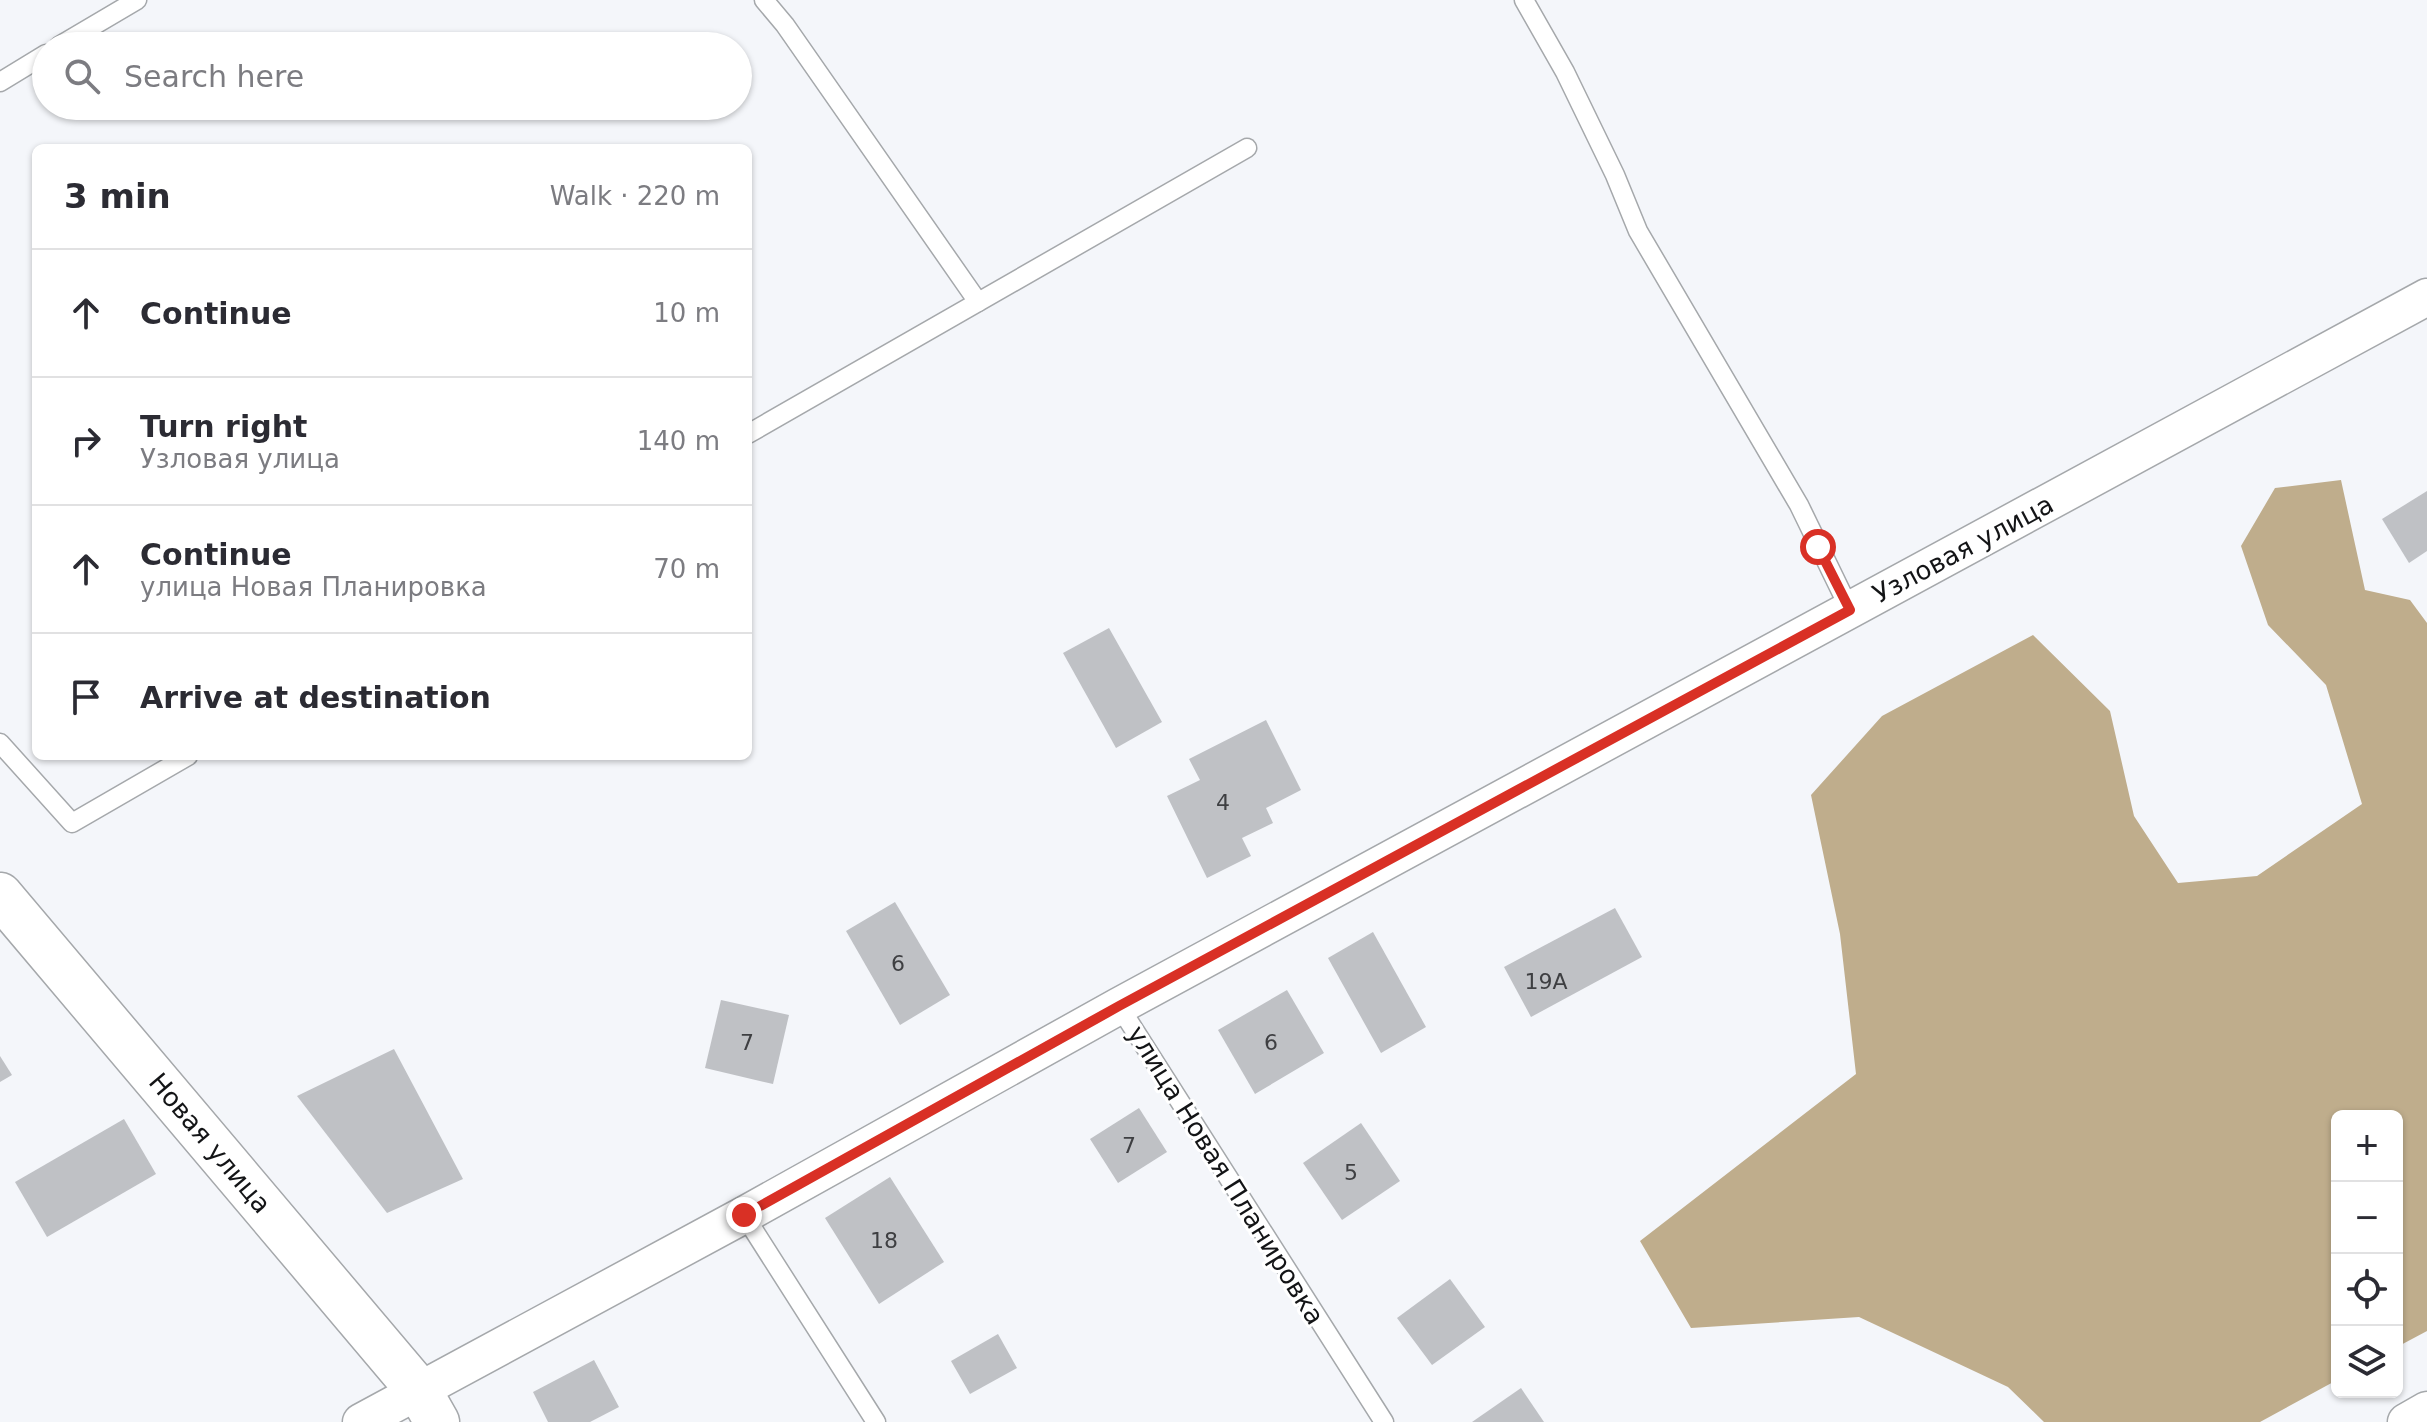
<!DOCTYPE html>
<html lang="en">
<head>
<meta charset="utf-8">
<style>
  body { margin:0; font-family:"DejaVu Sans",sans-serif; background:#f7f7f7; color:#2b2b33 }
  .controls { position:absolute; right:24px; bottom:24px; display:grid; overflow:hidden; border-radius:12px; box-shadow:0 2px 6px #0004 }
  .controls button { width:72px; height:72px; display:grid; place-items:center; padding:0; border:0; border-bottom:2px solid #e1e1e2; background:#fff; color:#2b2b33; font:40px sans-serif }
  .stop { position:absolute; width:24px; height:24px; margin:-18px; border:6px solid #d93025; border-radius:50%; background:#fff }
  .stop.end { background:#d93025; border-color:#fff; box-shadow:0 2px 8px #0008 }
  .list { margin:0; padding:0; list-style:none }
  h2 { display:flex; justify-content:space-between; align-items:center; height:104px; margin:0; padding:0 32px; font-size:34px }
  h2 small { font-size:26px; font-weight:400; color:#7c7c81 }
  .list li { display:grid; grid-template-columns:52px 1fr auto; gap:24px; align-items:center; box-sizing:border-box; height:128px; padding:0 32px; border-top:2px solid #e1e1e2 }
  .list b { display:block; font-size:30px; white-space:nowrap }
  .list p { margin:0; font-size:26px; white-space:nowrap; color:#7c7c81 }
  .list em { font-size:26px; font-style:normal; color:#7c7c81 }
  .icon { flex:none; width:44px; height:44px; fill:none; stroke:currentColor; stroke-width:2; stroke-linecap:round; stroke-linejoin:round }
  .map { position:relative; flex:none; width:2427px; height:1422px; overflow:hidden }
  .search { position:absolute; background:#fff; box-shadow:0 2px 6px #0004; left:32px; top:32px; width:720px; height:88px; display:flex; align-items:center; gap:20px; box-sizing:border-box; padding:0 28px; border-radius:44px; color:#7c7c81; font-size:30px }
  .panel { position:absolute; background:#fff; box-shadow:0 2px 6px #0004; left:32px; top:144px; width:720px; height:616px; border-radius:12px }
  .map>svg:first-child { display:block }
  .forest { fill:#bfad8c }
  .building { fill:#bfc1c5 }
  .lines { fill:none; stroke-linecap:round; stroke-linejoin:round }
  .service-casing { stroke:#a5a8ab; stroke-width:21 }
  .minor-casing { stroke:#a5a8ab; stroke-width:39 }
  .tertiary-casing { stroke:#a5a8ab; stroke-width:47 }
  .service { stroke:#fff; stroke-width:18 }
  .minor { stroke:#fff; stroke-width:36 }
  .tertiary { stroke:#fff; stroke-width:44 }
  .route { stroke:#d93025; stroke-width:10 }
  .labels { text-anchor:middle; dominant-baseline:central; stroke-width:6; stroke-linejoin:round; paint-order:stroke }
  .number-label { font-size:22px; fill:#3e3f42 }
  .street-label { font-size:26px; fill:#131416; stroke:#fff }
</style>
</head>
<body>
<div class="map">
<svg width="2427" height="1422" viewBox="0 0 2427 1422">
  <rect width="100%" height="100%" fill="#f4f6fa"/>
  <path class="forest" d="M2341,480L2365,590L2410,600L2427,623V1331L2397,1347V1116H2337V1380L2260,1422H2044L2008,1387L1859,1317L1691,1328L1640,1241L1856,1074L1840,934L1811,795L1882,716L2033,635L2110,711L2134,816L2178,883L2257,876L2362,804L2326,685L2268,625L2241,546L2275,488Z"/>
  <g class="building">
    <path d="M2427,491V551L2409,563L2382,519Z"/>
    <path d="M1109,628L1162,722L1116,748L1063,653Z"/>
    <path d="M1266,720L1301,790L1266,808L1273,823L1242,838L1251,856L1207,878L1167,796L1200,780L1189,759Z"/>
    <path d="M895,902L950,995L900,1025L846,931Z"/>
    <path d="M1615,908L1642,957L1531,1017L1504,967Z"/>
    <path d="M1373,932L1426,1027L1381,1053L1328,958Z"/>
    <path d="M1287,990L1324,1053L1255,1094L1218,1030Z"/>
    <path d="M721,1000L789,1015L773,1084L705,1068Z"/>
    <path d="M394,1049L463,1179L387,1213L297,1096Z"/>
    <path d="M0,1056L12,1075L0,1082Z"/>
    <path d="M1139,1108L1167,1152L1118,1183L1090,1139Z"/>
    <path d="M124,1119L156,1174L47,1237L15,1182Z"/>
    <path d="M1361,1123L1400,1181L1342,1220L1303,1163Z"/>
    <path d="M890,1177L944,1262L879,1304L825,1218Z"/>
    <path d="M1450,1279L1485,1327L1432,1365L1397,1318Z"/>
    <path d="M998,1334L1017,1368L970,1394L951,1361Z"/>
    <path d="M594,1360L619,1407L590,1422H548L533,1392Z"/>
    <path d="M1521,1388L1544,1422H1472Z"/>
  </g>
  <g class="lines">
    <defs>
      <g id="service">
        <path d="M764,0L785,25L978,302"/>
        <path d="M1524,0L1565,72L1615,175L1638,231L1799,505L1850,610"/>
        <path d="M59,46L137,0"/>
        <path d="M0,82L46,54"/>
        <path d="M748,434L1247,148"/>
        <path d="M0,743L72,823L188,756"/>
        <path d="M1119,1006L1384,1422"/>
        <path d="M744,1215L876,1422"/>
      </g>
      <g id="minor">
        <path d="M361,1422L744,1215L1119,1006L2427,297"/>
        <path d="M2406,1422L2427,1410"/>
      </g>
      <path id="tertiary" d="M0,895L420,1392L437,1422"/>
    </defs>
    <use href="#service" class="service-casing"/>
    <use href="#minor" class="minor-casing"/>
    <use href="#tertiary" class="tertiary-casing"/>
    <use href="#service" class="service"/>
    <use href="#minor" class="minor"/>
    <use href="#tertiary" class="tertiary"/>
  </g>
  <g class="lines">
    <path class="route" d="M744,1215L1119,1006L1850,610L1818,547"/>
  </g>
  <g class="labels">
    <g class="number-label">
      <text x="1223" y="802">4</text>
      <text x="898" y="963">6</text>
      <text x="1546" y="981">19А</text>
      <text x="747" y="1042">7</text>
      <text x="1271" y="1042">6</text>
      <text x="1129" y="1145">7</text>
      <text x="1351" y="1172">5</text>
      <text x="884" y="1240">18</text>
    </g>
    <g class="street-label">
      <text transform="translate(1963 549) rotate(-28)">Узловая улица</text>
      <text transform="translate(210 1143) rotate(50)">Новая улица</text>
      <text transform="translate(1226 1175) rotate(58)">улица Новая Планировка</text>
    </g>
  </g>
</svg>
<div class="controls">
<button>+</button>
<button>−</button>
<button><svg class="icon" aria-label="locate" viewBox="0 0 24 24"><circle cx="12" cy="12" r="6"/><path d="M12 2v4M12 18v4M2 12h4M18 12h4"/></svg></button>
<button><svg class="icon" aria-label="layers" viewBox="0 0 24 24"><path d="M12 4l9 5-9 5-9-5zM3 14l9 5 9-5"/></svg></button>
</div>
<div class="stop" style="left:1818px;top:547px"></div>
<div class="stop end" style="left:744px;top:1215px"></div>
<div class="search"><svg class="icon" aria-label="search" viewBox="0 0 24 24"><circle cx="10" cy="10" r="6"/><path d="M15 15l6 6"/></svg>Search here</div>
<section class="panel">
<h2>3 min<small>Walk · 220 m</small></h2>
<ul class="list">
<li><svg class="icon" aria-label="ahead" viewBox="0 0 24 24"><path d="M12 20V5M6 11l6-6 6 6"/></svg><div><b>Continue</b></div><em>10 m</em></li>
<li><svg class="icon" aria-label="right" viewBox="0 0 24 24"><path d="M7 20v-9h11M14 6l5 5-5 5"/></svg><div><b>Turn right</b><p>Узловая улица</p></div><em>140 m</em></li>
<li><svg class="icon" aria-label="ahead" viewBox="0 0 24 24"><path d="M12 20V5M6 11l6-6 6 6"/></svg><div><b>Continue</b><p>улица Новая Планировка</p></div><em>70 m</em></li>
<li><svg class="icon" aria-label="arrive" viewBox="0 0 24 24"><path d="M6 21V4h12l-3 4 3 4H6"/></svg><div><b>Arrive at destination</b></div></li>
</ul>
</section>
</div>
</body>
</html>
